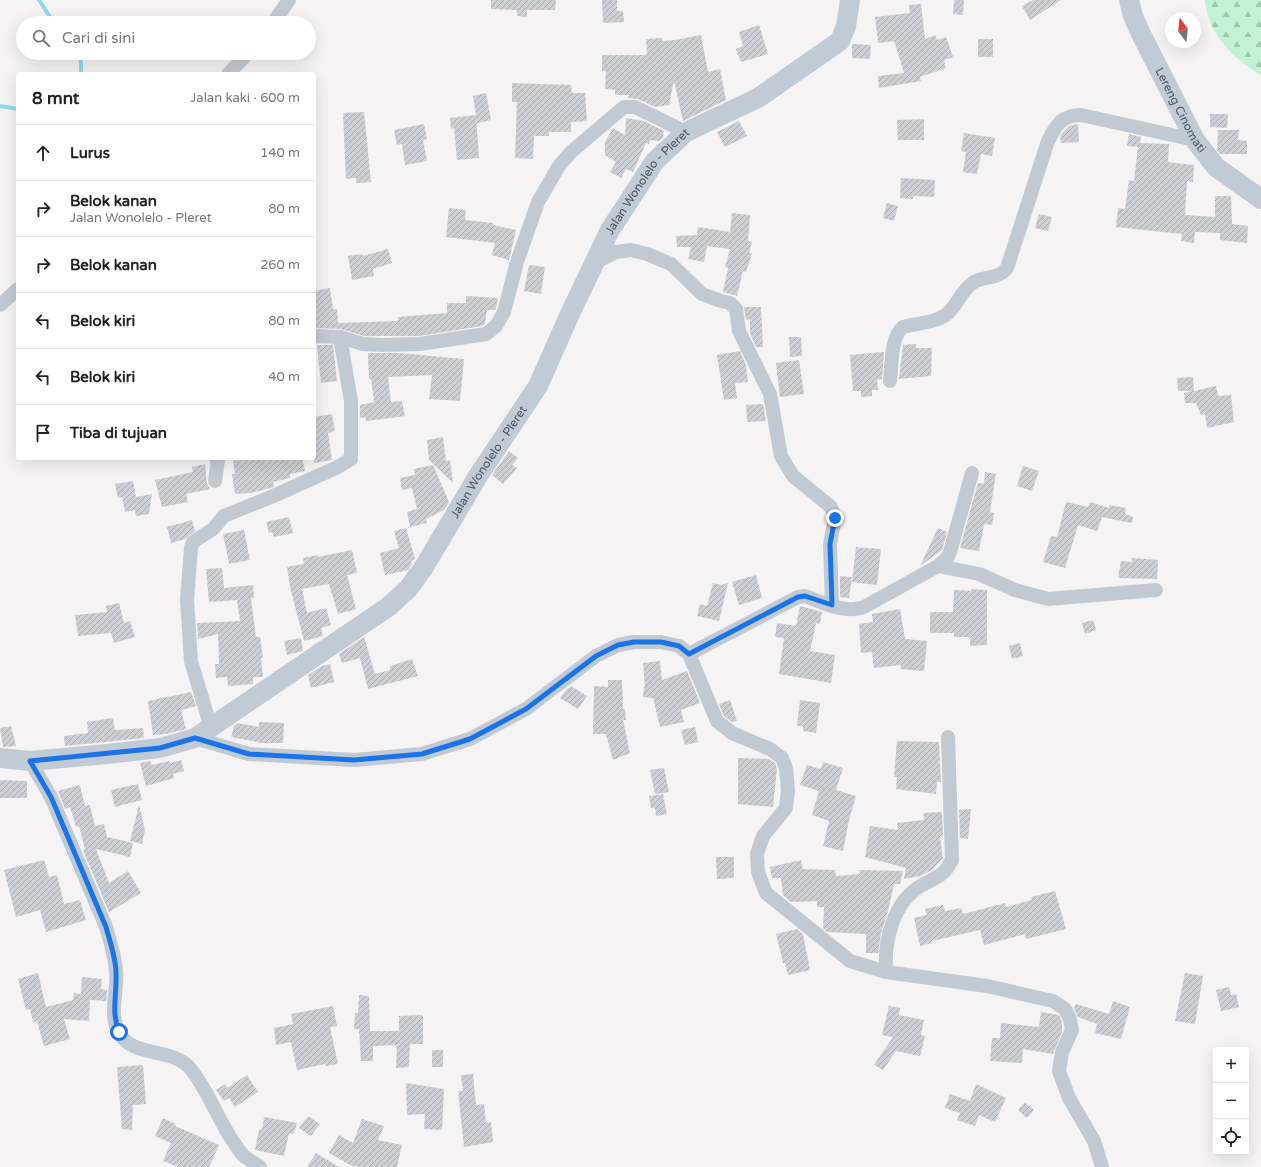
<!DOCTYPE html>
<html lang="id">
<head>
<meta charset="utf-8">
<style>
  body { margin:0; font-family:"Varela Round",sans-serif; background:#f2f2f2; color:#222 }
  .controls { position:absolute; right:12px; bottom:12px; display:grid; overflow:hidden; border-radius:4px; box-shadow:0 4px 16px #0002 }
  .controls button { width:36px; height:36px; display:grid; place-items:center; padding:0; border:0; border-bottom:1px solid #e0e0e0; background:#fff; color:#222; font:20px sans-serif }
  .compass { position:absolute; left:1165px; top:12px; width:36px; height:36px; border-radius:50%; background:#fff; box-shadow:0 4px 16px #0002; rotate:345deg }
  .stop { position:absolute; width:12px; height:12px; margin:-9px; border:3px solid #1a73e8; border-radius:50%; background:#fff }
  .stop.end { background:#1a73e8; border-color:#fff; box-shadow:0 1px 4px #0008 }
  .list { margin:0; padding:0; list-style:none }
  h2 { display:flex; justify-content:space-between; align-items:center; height:52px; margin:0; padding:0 16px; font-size:17px }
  h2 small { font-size:13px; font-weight:400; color:#767676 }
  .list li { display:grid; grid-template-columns:26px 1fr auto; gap:12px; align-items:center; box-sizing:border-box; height:56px; padding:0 16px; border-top:1px solid #e0e0e0 }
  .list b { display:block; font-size:15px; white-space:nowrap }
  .list p { margin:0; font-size:13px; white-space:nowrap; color:#767676 }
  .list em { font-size:13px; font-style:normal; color:#767676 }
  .icon { flex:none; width:22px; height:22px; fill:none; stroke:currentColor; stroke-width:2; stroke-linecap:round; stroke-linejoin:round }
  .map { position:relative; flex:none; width:1261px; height:1167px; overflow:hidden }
  .search { position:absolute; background:#fff; box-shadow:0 4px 16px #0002; left:16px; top:16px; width:300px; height:44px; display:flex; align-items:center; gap:10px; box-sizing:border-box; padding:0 14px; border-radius:22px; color:#767676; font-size:15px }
  .panel { position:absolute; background:#fff; box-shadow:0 4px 16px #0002; left:16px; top:72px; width:300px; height:388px; border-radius:4px }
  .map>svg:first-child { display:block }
  .forest { fill:url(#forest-firs) }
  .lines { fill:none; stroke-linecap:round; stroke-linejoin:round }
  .stream { stroke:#90daee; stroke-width:4 }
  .building { fill:url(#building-hatch) }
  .street { stroke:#c1cad2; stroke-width:14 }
  .secondary { stroke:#c1cbd6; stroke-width:20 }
  .route { stroke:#1a73e8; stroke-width:5 }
  .labels { text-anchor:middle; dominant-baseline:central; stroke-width:3.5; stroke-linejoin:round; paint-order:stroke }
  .street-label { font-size:12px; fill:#4a5661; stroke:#fff }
</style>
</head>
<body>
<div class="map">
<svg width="1261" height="1167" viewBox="0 0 1261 1167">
  <defs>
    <pattern id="forest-firs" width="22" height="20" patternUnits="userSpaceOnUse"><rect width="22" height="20" fill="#c3f1d5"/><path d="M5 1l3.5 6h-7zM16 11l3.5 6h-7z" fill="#a0c6b0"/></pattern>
    <pattern id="building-hatch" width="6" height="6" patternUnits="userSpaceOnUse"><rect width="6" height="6" fill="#cdcfd5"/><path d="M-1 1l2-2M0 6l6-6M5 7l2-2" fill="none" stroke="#a8abb0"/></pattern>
  </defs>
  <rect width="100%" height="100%" fill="#f5f3f3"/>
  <path class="forest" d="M1205,0H1261V75C1234,60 1207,33 1205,0Z"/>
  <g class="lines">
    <g class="stream">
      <path d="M39,0L54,23"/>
      <path d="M77,53L81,62V74"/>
      <path d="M0,106L18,109"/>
    </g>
  </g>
  <g class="building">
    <path d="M491,0H556L555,10H527V17L517,16V10L491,9Z"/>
    <path d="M602,0H617V11H623L624,22L603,23Z"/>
    <path d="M954,0H964L963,15L953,14Z"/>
    <path d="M1033,0H1061L1030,20L1022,6Z"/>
    <path d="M921,4L925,39L935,35L937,40L946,37L953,57L944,60L946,68L920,77L921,81L879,88L878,76L904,73L894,41L878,43L875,17L910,13L909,5Z"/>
    <path d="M759,25L768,54L741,62L736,49L743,46L739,32Z"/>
    <path d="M701,35L708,72L720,69L726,100L683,121L674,81L669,105L655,107L638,99L628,98L629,95H615V90L605,89L606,71H602V55H647L646,39L662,38V41L675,40Z"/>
    <rect x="978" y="39" width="15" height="18"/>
    <path d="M852,44L871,45L870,59L852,58Z"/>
    <path d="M512,83L571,85L572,93H585L587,121L571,122V132H549V136H534L533,159L515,158L517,102H512Z"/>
    <path d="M486,93L491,120L477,123L476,116L479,158L457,160L454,128L451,129L450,118L476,115L473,96Z"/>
    <path d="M364,112L371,182L356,183V178L346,179L343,113Z"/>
    <path d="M1210,114H1228L1227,128L1210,127Z"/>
    <path d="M626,118L644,121L664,131L663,138L659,141L650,140L649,144L646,143L633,172L626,169L621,178L610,172L616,162L605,155V142L613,128L625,135Z"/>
    <path d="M924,119V140H898L897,120Z"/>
    <path d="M739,121L747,136L725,147L717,132Z"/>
    <path d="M424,124L427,139L423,140L427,161L405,165L402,144L397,145L394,130Z"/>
    <path d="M1078,124L1079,142L1061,143L1060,136L1064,131L1069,126Z"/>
    <path d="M1218,130H1239L1238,140L1247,141V154H1220L1217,150Z"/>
    <path d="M964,133L995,138L992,156L981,154L977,174L963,172L966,152L961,151Z"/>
    <path d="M1129,134L1141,137L1140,143L1169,144L1168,162L1194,165L1193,182L1187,181L1185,215L1215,217V196H1231L1232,224L1248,226L1247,243L1220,240V233L1195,232L1194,243L1181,241L1182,234L1116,227L1118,208L1125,209L1129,180L1134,181L1138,147L1127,146Z"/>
    <path d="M901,178L935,180L934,197L913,196V199L900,198Z"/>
    <path d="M887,203L898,206L894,221L883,218Z"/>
    <path d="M449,208L466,210L465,220L493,223V225L516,230L509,260L492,255L495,243L446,237Z"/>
    <path d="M732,213L750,215L748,241L752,242L749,253H752L746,272L743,271L737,296L723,292L728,268L725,267L730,249L707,246L704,262L688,259L691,247H677L676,236L697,235L698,227L730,232Z"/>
    <path d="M1039,214L1052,217L1048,231L1035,228Z"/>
    <path d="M388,249L392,263L373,269L374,276L352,280L348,256L362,254L363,256Z"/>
    <path d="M529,265L545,267L541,294L524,291Z"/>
    <path d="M330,288L333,309H337L338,323L398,321V317L447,313V303H466V296L498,298L497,304L495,310H487L485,324L482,326L419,336H364L341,329L314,328V291Z"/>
    <path d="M744,307H761L763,347H756L750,333V319L746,320Z"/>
    <path d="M789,337H801L802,356L790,357Z"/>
    <path d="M916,344V348H932L931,376L899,379L903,345Z"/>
    <path d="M317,345H333L337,381L321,383Z"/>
    <path d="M740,351L746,365L748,382L735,383L737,398L724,400L717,355Z"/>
    <path d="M884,352L882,379L877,380L878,390H872V396L861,397V391H853L850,355Z"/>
    <path d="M368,353H400L464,359L460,401L429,399L432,375L388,377L391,402L402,401L405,416L366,421L365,417L360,418V405L374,402L371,379H369Z"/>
    <path d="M799,360L804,394L780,397L776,363Z"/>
    <path d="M1193,377L1194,391L1216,386L1218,396L1231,395L1234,422L1207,428L1205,414L1201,415L1196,403H1185L1184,393L1192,391H1178L1177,378Z"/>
    <path d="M763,404L766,421L747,422L746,405Z"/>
    <path d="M332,414L335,431L328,433L332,460L314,463V417Z"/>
    <path d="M443,437L446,461L450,460L453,483L429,460L427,440Z"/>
    <path d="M509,451L518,458L512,465L517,468L503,484L492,475Z"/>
    <path d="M248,458H302L305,471L290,474V478L273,482L274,487L270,488L251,493L235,494L232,474H235L233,461Z"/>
    <path d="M205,464L207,484L210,489L186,494L188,502L162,507L155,480L193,472L192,467Z"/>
    <path d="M433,465L449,502L444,510L426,519L427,523L410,527L407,512L417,509L412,488L402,490L400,478L415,475L414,469Z"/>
    <path d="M1023,466L1039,471L1032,491L1017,486Z"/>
    <path d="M985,472L996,474L990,512L994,513L992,525L984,524L979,551L960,548L978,483L984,484Z"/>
    <path d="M133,481L136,497L152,494L149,514L136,516L135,510L125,512L122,497L118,498L115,484Z"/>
    <path d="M1066,502L1088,507L1090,502L1109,508V505L1126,508L1125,514L1133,517L1132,523L1102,517L1097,531L1078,525L1065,568L1043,562L1051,536L1057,537Z"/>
    <path d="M289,517L293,533L274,537L272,532L269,533L266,522Z"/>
    <path d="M192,520L195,531L185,539L171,543L167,527Z"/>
    <path d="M406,528L415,559L411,561L412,564L408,570L385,575L380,553L399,548L394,531Z"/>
    <path d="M938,528L947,532L942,550L920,566Z"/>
    <path d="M244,530L250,560L229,564L223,534Z"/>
    <path d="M856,547L881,549L877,585L852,582Z"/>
    <path d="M352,550L357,573L347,575L356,609L338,614L329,584L302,589L307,613L326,608L331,625L321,628L323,636L304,641L290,587L287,567L304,564L303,558L318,555V557Z"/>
    <path d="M1132,558L1158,560L1157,579L1118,578L1121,561L1132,562Z"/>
    <path d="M222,568L224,588L253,585L254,598H251L256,637H260L263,658H261L263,677H253V684L228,686L227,677L216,678L215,664H219L218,634L198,639L197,623L240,621L237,600L209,602L206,569Z"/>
    <path d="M756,575L762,598L739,605L732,582Z"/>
    <path d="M840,576L852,577L849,598L840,597Z"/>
    <path d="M713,583L721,585L728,583L719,621L697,616L700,604L707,606Z"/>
    <path d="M971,589L987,590V645L970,646V637H954V633H930V612H953L954,590L971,591Z"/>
    <path d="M119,603L124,623L130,621L135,637L114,643L111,633L78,636L75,615L107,612L106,606Z"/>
    <path d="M800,606L822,612L820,624L816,623L810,651L835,655L831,683L779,674L784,638L775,637L777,623L796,626Z"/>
    <path d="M900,609L905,639L927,641L924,671L900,669L901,665L874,668L872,652L861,653L859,624L873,622L872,614Z"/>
    <path d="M1093,620L1096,630L1085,634L1082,623Z"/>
    <path d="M364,637L375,674L390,670V666L412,659L418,676L368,689L360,658L342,663L339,654Z"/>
    <path d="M301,638L303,651L287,655L284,641Z"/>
    <path d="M1020,643L1023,656L1012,659L1009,646Z"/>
    <path d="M660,661L662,680L687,671L700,703L681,710L684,722L660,727L653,698L643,697L644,687H645L643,663Z"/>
    <path d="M330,664L334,682L311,688L308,675L322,666Z"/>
    <path d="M608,680H622L623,709H625L626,720H623L630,753L613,760L606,734H593L594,686L608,687Z"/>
    <path d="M571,686L587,696L578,709L560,698L566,690Z"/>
    <path d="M191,692L196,706L181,710L186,729L166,734L153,735L148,701Z"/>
    <path d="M730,700L737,721L732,722L724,716L719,704Z"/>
    <path d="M800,700L820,703L816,733L803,731V726H797Z"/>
    <path d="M113,718L115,730L143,728L144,738L65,746L64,736L88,733L87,722Z"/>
    <path d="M259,722L284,723L283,743H262L231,737L234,726L238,723L259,727Z"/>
    <path d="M11,726L16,746L3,747L0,728Z"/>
    <path d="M695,727L698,742L685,745L681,730Z"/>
    <path d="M897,741L939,742L941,782H937L936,794L896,789L897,777H894Z"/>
    <path d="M738,758L769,759L775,763L777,769L773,807L738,804Z"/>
    <path d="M181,760L184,771L173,774L174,778L146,786L140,763L150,761L152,765L169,761L170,763Z"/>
    <path d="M823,762L843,768L836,790L856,796L849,820L843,851L823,846L829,821L812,815L819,791L800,785L807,765L821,769Z"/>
    <path d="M664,768L669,792L655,794L650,770Z"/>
    <path d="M0,780L27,781V798H0Z"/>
    <path d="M138,784L142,800L115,807L111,790Z"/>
    <path d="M80,785L85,806L90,805L95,826L104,824L107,837L133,843L130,857L96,849L109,883L128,871L141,893L109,912L83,850L85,849L79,826L76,827L70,807L65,809L58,791Z"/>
    <path d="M663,794L667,814L656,816L655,808H651L649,796Z"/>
    <path d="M139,805L145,830L142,844L130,841Z"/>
    <path d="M971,809L968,839L960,838L959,810Z"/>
    <path d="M942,812L943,836H940L943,858L932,870L920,876L904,879L906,868L865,857L870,826L898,830L897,823L924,820V813Z"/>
    <path d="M716,857H734V878L717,879Z"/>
    <path d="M44,860L49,877L57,875L64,904L80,900L86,920L46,932L40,910L16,917L4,870Z"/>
    <path d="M801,860L803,869L835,870L836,876L860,874L859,870L903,871L900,884H894L888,911L881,933L878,953H866V934L827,932L823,928L824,907H817V901L791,902L783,895L781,878H772L770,867Z"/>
    <path d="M1055,891L1066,929L1026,939L1025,934L984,945L980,930L932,941V943L920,946L914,918L927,915L925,909L943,905L945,911L961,908L963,914L1005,903L1006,907L1032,900L1031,897Z"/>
    <path d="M797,929L803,934L810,970L788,975L785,963H783L776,934Z"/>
    <path d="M38,973L46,1007L73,1000L74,993L81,994L82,977L102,979L101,989L107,990L106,1001L90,1000L89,1021L64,1019L70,1039L44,1046L37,1021L33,1022L30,1009L26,1010L18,979Z"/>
    <path d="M1185,973L1203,976L1195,1024L1175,1021Z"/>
    <path d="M1229,987L1231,995L1236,994L1239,1007L1221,1011L1216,990Z"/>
    <path d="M359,995L369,996L370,1031H399V1016L423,1015V1044H410L409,1067L396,1068L397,1045L373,1046V1061H361L359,1029H354L355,1013H358Z"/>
    <path d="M1113,1001L1130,1007L1121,1039L1095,1033L1097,1024L1078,1017L1074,1008L1076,1004L1109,1014Z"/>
    <path d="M333,1006L337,1026L330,1027L338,1064L326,1066L325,1064L297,1070L291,1042L276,1045L274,1028L293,1024L291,1014Z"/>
    <path d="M889,1006L900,1008L899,1015L924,1020L921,1035L925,1036L920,1056L896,1051L883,1070L874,1065L893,1037L882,1035Z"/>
    <path d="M1041,1012L1059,1015L1062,1022V1032L1053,1054L1023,1049L1022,1063L990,1061L992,1038H1000L1001,1023L1039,1027Z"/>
    <rect x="432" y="1050" width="11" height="17"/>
    <path d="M143,1065L146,1104L133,1105L132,1130L122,1129L117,1067Z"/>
    <path d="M473,1074L476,1105L484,1104L486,1123L491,1122L493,1142L464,1147L458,1091H463L461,1075Z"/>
    <path d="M247,1075L258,1092L235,1107L229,1098L224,1101L216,1090L225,1084L227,1088Z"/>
    <path d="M406,1083L444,1089L442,1130L424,1129L425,1114L407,1115Z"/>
    <path d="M976,1084L1006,1098L995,1122L979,1115L975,1126L957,1120L960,1113L945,1108L950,1094L970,1101Z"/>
    <path d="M1025,1102L1034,1110L1027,1118L1018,1110Z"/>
    <path d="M308,1116L320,1124L311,1136L299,1128Z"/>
    <path d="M264,1117L297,1123L294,1134L289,1133L284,1156L255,1150L259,1130H262Z"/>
    <path d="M163,1118L176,1124L175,1126L219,1145L209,1167H178L163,1161L171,1143L155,1136Z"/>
    <path d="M362,1119L384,1126L378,1140L402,1145L397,1167H359L350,1165L329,1153L339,1135L353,1143Z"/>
    <path d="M316,1153L339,1167H307Z"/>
  </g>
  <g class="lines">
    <g class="street">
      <path d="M273,23L289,0"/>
      <path d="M228,74L248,53"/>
      <path d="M594,263L616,252L631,250L647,254L671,264L702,294L721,301L730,303L736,309L739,331L770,394L781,456L793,476L831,507L835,518L830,544L832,605"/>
      <path d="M0,305L18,289"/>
      <path d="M314,336L340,337L363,344L382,345L420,344L486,334L496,326L504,312L517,262L538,202L559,166L571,152L624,107H635L686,132"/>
      <path d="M890,381C892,365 890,338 903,327C917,323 937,323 948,313C958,304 962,289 974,282C985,276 999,279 1007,268L1048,141C1056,125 1062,115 1081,115L1195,140"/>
      <path d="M215,481L218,460L216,458"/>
      <path d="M938,566L979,574L1015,590L1048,599L1156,590"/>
      <path d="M689,654L798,597L805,596C824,603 844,614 864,607L938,566L948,557L950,552L972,473"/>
      <path d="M211,728L191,661L187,600L191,548L193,542L213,529L224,516L271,497L338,467L351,459V401L340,337"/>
      <path d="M195,738L249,754L354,760L422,754L470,739L526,709L596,656L618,645L634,642H661L679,646L689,654L717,721L732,733L770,749L782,758L786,768L788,790L786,808L763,836L757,854L758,872L766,893L850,961L886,972L987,986L1053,1001L1065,1009L1070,1019L1072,1030L1062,1052L1059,1071L1069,1098L1094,1141L1102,1167"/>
      <path d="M30,761L51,797L106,927C110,941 115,956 116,971C118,991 109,1012 118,1031C131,1058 170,1047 189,1067C207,1088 217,1117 232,1140C236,1145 239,1151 243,1155C248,1160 255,1163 260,1167"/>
      <path d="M886,972C884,940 893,902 922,885C937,877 944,876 952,860L948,737"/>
    </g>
    <g class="secondary">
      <path id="s1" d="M1129,0L1133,16L1141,34L1195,140L1216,167L1261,199"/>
      <path id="s2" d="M0,758L30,761L107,754L160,748L195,738L388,607L408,589L424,567L478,476L538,386L569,316L610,230L655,161L686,132L758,98L840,41L846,26L850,0"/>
    </g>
  </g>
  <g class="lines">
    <path class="route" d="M119,1032C111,1012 117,994 116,973C116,958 110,942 106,927L51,797L30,761L160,748L195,738L249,754L354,760L422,754L470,739L526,709L596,656L618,645L634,642H661L679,646L689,654L798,597L805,596L832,605L830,544L835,518"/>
  </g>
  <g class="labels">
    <g class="street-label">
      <text stroke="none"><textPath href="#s1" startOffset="122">Lereng Cinomati</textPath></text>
      <text stroke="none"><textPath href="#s2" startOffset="932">Jalan Wonolelo - Pleret</textPath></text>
      <text stroke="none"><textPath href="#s2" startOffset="608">Jalan Wonolelo - Pleret</textPath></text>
    </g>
  </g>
</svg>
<div class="controls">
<button>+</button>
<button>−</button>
<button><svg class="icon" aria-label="locate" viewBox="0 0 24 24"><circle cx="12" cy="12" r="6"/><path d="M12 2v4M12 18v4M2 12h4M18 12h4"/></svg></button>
</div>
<svg class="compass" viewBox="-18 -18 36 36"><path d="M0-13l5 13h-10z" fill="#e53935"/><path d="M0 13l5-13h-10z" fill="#767676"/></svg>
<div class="stop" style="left:119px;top:1032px"></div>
<div class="stop end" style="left:835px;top:518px"></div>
<div class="search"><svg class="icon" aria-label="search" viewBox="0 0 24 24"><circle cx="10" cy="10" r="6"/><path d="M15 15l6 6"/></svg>Cari di sini</div>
<section class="panel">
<h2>8 mnt<small>Jalan kaki · 600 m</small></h2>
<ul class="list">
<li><svg class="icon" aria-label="ahead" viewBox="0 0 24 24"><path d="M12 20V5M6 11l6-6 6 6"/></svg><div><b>Lurus</b></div><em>140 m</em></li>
<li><svg class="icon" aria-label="right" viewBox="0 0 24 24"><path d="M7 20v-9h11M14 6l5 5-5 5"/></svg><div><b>Belok kanan</b><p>Jalan Wonolelo - Pleret</p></div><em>80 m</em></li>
<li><svg class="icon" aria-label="right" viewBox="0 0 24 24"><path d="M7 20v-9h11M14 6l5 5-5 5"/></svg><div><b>Belok kanan</b></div><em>260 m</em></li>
<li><svg class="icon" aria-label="left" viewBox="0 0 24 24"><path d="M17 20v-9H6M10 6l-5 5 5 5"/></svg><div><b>Belok kiri</b></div><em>80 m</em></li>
<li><svg class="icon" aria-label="left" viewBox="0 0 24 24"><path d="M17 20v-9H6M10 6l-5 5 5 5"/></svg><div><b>Belok kiri</b></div><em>40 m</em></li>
<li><svg class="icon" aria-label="arrive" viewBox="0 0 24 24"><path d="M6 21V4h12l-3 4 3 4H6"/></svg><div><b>Tiba di tujuan</b></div></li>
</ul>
</section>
</div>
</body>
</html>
